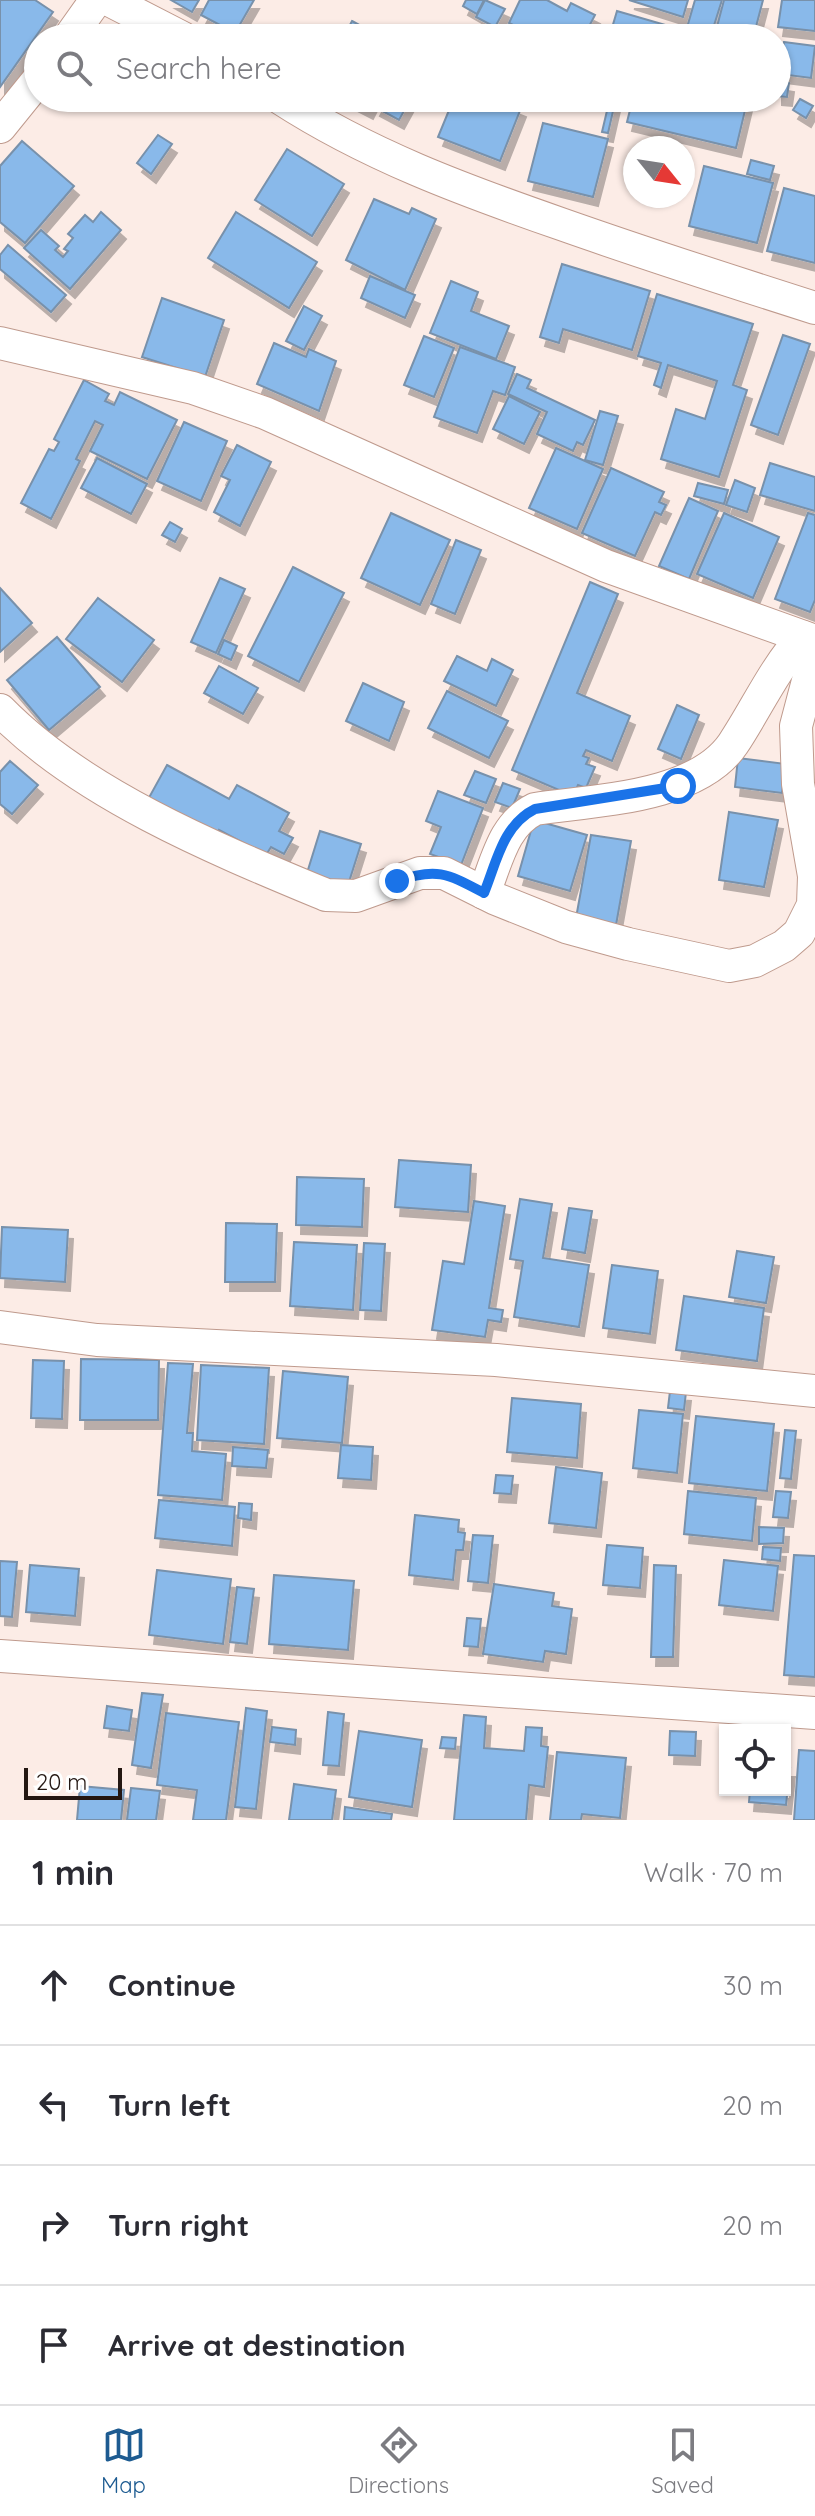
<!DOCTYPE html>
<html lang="en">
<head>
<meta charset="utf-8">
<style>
  body { margin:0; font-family:Quicksand,sans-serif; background:#f7f7f7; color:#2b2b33 }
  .controls { position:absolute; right:24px; bottom:24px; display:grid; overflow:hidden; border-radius:0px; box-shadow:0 2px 6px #0004 }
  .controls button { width:72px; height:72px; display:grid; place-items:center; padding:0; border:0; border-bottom:2px solid #e1e1e2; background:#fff; color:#2b2b33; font:40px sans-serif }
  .compass { position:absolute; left:623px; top:136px; width:72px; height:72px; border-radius:50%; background:#fff; box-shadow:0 2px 6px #0004; rotate:120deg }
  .scale { position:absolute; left:24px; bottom:20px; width:98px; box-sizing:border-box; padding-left:8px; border:4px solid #241712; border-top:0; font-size:22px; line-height:28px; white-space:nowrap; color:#241712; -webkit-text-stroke:6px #fff; paint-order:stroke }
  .stop { position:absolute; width:24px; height:24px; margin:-18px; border:6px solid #1a73e8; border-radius:50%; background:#fff }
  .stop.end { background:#1a73e8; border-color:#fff; box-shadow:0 2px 8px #0008 }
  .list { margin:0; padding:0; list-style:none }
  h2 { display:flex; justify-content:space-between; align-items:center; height:104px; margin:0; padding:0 32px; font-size:34px }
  h2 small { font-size:26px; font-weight:400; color:#7c7c81 }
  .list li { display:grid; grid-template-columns:52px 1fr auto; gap:24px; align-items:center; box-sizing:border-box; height:120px; padding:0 32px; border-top:2px solid #e1e1e2 }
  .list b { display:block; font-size:30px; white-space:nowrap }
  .list em { font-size:26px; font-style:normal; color:#7c7c81 }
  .icon { flex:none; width:44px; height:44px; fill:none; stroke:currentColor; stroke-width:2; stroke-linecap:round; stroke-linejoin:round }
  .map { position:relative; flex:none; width:815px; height:1820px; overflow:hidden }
  .search { position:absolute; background:#fff; box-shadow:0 2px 6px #0004; left:24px; right:24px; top:24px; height:88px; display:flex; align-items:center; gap:20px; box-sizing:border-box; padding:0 28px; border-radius:44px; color:#7c7c81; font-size:30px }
  .sheet { height:584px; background:#fff }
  nav { display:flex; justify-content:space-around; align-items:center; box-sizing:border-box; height:112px; border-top:2px solid #e1e1e2; background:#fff; font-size:22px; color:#7c7c81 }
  nav a { display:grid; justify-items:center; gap:4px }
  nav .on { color:#1d5b91 }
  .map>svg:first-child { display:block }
  .building { fill:#89b9ea; stroke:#7891ab; stroke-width:2; filter:url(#shadow) }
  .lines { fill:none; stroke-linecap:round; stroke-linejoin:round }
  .minor-casing { stroke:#bf9a8d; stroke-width:34 }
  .minor { stroke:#fff; stroke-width:32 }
  .route { stroke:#1a73e8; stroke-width:10 }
</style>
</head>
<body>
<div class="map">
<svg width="815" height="1820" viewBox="0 0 815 1820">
  <defs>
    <filter id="shadow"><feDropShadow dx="5" dy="9" stdDeviation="0" flood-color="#0004"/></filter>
  </defs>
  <rect width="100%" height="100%" fill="#fcece6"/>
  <g class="building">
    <path d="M0,0H35L53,12L0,87Z"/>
    <path d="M171,0H199L192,12Z"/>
    <path d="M209,0H254L235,33L201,15Z"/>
    <path d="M466,0H484L477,14L463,6Z"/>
    <path d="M485,0L505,9L495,27L476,17Z"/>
    <path d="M520,0H547L567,11L571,3L595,15L583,38H539L509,23Z"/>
    <path d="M629,0H688L683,17Z"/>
    <path d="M695,0H722L710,38H609L617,11L686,31Z"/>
    <path d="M724,0H763L753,38H714Z"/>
    <path d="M782,0H815V31L778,27Z"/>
    <path d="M352,21L383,38H343Z"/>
    <path d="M784,42L815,46L811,78L780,74Z"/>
    <path d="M777,81L789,83L787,97L777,96Z"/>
    <path d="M345,98H374L368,110Z"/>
    <path d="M380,98H411L399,120L375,107Z"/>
    <path d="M454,98H495L521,108L500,161L438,137Z"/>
    <path d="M610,98H616L608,133L602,132Z"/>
    <path d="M633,98H730L747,102L736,148L627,122Z"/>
    <path d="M800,99L813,106L806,118L793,110Z"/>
    <path d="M543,123L608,139L593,197L528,181Z"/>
    <path d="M158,135L172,144L151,174L137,163Z"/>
    <path d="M22,141L74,186L25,243L0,222V166Z"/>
    <path d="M287,149L344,184L312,236L255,200Z"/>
    <path d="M751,160L774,166L770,180L747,174Z"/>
    <path d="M704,166L773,183L757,243L689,226Z"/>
    <path d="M784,188L815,196V263L767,251Z"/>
    <path d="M374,199L409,214L412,208L436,219L405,290L346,260Z"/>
    <path d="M101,212L121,230L70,289L24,248L41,230L59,246L55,250L63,257L68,251L64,249L73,238L68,234L85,215L93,222Z"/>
    <path d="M236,212L317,262L289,308L208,258Z"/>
    <path d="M8,245L66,295L51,312L0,269V255Z"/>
    <path d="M562,264L650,291L632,350L563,329L559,343L540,337Z"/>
    <path d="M370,276L415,295L405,318L361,298Z"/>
    <path d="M451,281L478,292L471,311L509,326L496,359L430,333Z"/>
    <path d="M657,294L753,324L733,385L747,390L719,477L661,459L676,409L705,419L717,381L668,365L661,388L654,385L661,363L638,356Z"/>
    <path d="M162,298L224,320L205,377L142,357Z"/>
    <path d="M304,306L322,316L304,350L286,341Z"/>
    <path d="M783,335L810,344L778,435L751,425Z"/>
    <path d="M424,336L454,348L434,397L404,385Z"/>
    <path d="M274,343L306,357L309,349L336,361L319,411L257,384Z"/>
    <path d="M460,347L515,367L505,395L493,391L477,433L434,417Z"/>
    <path d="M517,374L531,380L527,388L595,420L583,445L577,442L573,451L537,434L547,412L508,394Z"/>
    <path d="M84,380L109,394L105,401L114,405L120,392L177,420L147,479L90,451L103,425L95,421L76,459L80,461L51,519L21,503L49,449L54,451L59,442L54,439Z"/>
    <path d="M509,396L540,412L524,444L493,429Z"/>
    <path d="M600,411L618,416L603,465L585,460Z"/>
    <path d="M184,422L227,441L201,501L157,481Z"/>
    <path d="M237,445L271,462L240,526L214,512L230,480L221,476Z"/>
    <path d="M556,448L603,469L577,529L529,508Z"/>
    <path d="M97,458L147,484L131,514L81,488Z"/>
    <path d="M770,463L815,477V511L760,495Z"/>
    <path d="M611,468L664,492L659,502L666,505L661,515L655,512L635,556L582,533Z"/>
    <path d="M735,480L755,488L747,512L726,505Z"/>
    <path d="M698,483L728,490L724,504L694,496Z"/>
    <path d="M689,498L718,511L689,579L659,566Z"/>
    <path d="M391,513L450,540L420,605L361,578Z"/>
    <path d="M724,513L779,537L753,598L697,574Z"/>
    <path d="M808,513L815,515V600L810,612L775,599Z"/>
    <path d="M170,522L182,529L175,542L162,535Z"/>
    <path d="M456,540L481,550L455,614L431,604Z"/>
    <path d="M293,567L344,593L299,682L248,656Z"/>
    <path d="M220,578L245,589L216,653L191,642Z"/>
    <path d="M590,582L618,594L577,693L630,716L612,761L586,750L583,756L589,758L586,764L595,767L586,788L578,785L573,796L512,770Z"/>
    <path d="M0,588L32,623L0,652Z"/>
    <path d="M98,598L154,640L122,682L66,639Z"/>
    <path d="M57,637L100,687L49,730L7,680Z"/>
    <path d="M224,640L237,646L231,660L218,654Z"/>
    <path d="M457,656L487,671L492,659L513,670L496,706L444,681Z"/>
    <path d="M219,666L258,688L243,714L204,693Z"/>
    <path d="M363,683L404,702L389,741L346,721Z"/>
    <path d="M447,691L508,721L489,758L428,728Z"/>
    <path d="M677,705L699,715L681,759L658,749Z"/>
    <path d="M738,758L786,764L782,793L735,787Z"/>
    <path d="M10,761L38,785L12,814L0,804V772Z"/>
    <path d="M167,765L229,799L237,785L289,813L279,831L293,838L284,854L271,847L266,855L219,830L214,841L146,803Z"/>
    <path d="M475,771L496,779L486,803L464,795Z"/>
    <path d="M503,783L520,789L512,808L495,802Z"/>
    <path d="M438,791L483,808L461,865L430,854L441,827L426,821Z"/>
    <path d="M729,812L778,820L764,887L719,880Z"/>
    <path d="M534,820L587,835L570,891L518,876Z"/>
    <path d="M320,831L361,844L348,885L307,873Z"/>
    <path d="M591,835L631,841L616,925L576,918Z"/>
    <path d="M399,1160L471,1165L468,1212L395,1207Z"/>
    <path d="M297,1177L364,1179L362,1227L296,1225Z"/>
    <path d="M520,1199L552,1204L543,1258L589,1265L579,1327L514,1317L523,1261L510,1259Z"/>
    <path d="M474,1201L505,1206L489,1308L503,1310L501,1322L488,1320L485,1337L432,1330L443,1261L464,1264Z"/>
    <path d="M569,1208L592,1211L585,1253L562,1249Z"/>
    <path d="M226,1223L277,1224L275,1282H225Z"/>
    <path d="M2,1227L68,1230L65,1282L0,1278Z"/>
    <path d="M294,1242L357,1245L353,1310L290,1306Z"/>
    <path d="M364,1243L385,1244L381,1311L360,1310Z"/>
    <path d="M737,1251L774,1257L766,1303L729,1297Z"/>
    <path d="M612,1265L658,1271L650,1334L603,1328Z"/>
    <path d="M684,1296L764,1308L757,1361L676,1350Z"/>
    <path d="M81,1359L159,1360L158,1420H80Z"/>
    <path d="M33,1360L64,1361L62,1419L31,1418Z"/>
    <path d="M168,1363L193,1364L187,1433H193L192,1451L226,1454L222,1500L158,1495Z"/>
    <path d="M201,1365L269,1368L264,1444L197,1440Z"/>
    <path d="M283,1371L348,1377L342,1443L277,1438Z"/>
    <path d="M670,1391L686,1392L684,1410L668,1408Z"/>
    <path d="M512,1398L581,1404L577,1458L507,1452Z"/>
    <path d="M639,1410L683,1414L677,1473L633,1468Z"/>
    <path d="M696,1416L774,1424L767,1491L689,1483Z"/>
    <path d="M785,1430L796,1431L791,1479L780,1478Z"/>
    <path d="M341,1445L373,1447L371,1480L338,1478Z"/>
    <path d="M233,1447L268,1450L266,1468L232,1466Z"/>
    <path d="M556,1467L602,1473L596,1528L549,1523Z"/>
    <path d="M496,1475L513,1476L511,1494L494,1493Z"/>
    <path d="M688,1491L756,1498L752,1541L684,1534Z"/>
    <path d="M776,1491L791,1492L788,1518L773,1517Z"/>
    <path d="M159,1500L235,1507L232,1546L155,1538Z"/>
    <path d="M239,1503L252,1504L251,1520L238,1518Z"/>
    <path d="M415,1515L459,1520L458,1532L465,1533L463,1550H456L453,1580L409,1575Z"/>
    <path d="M759,1527L784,1528L783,1543L759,1544Z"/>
    <path d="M473,1535L493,1536L488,1583L468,1581Z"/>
    <path d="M607,1545L643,1548L640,1588L603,1585Z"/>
    <path d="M763,1547L781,1548L780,1561L762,1559Z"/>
    <path d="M794,1555L815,1556V1677L784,1675Z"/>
    <path d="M724,1560L778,1566L773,1611L719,1605Z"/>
    <path d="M0,1561L17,1562L12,1617L0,1616Z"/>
    <path d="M30,1565L79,1569L75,1616L26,1612Z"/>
    <path d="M654,1565L676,1566L673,1657H651Z"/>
    <path d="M157,1570L231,1579L223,1644L149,1635Z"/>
    <path d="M274,1575L354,1581L348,1650L269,1644Z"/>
    <path d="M494,1584L554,1593L552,1606L572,1609L566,1654L545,1651L543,1662L483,1654Z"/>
    <path d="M237,1587L254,1589L247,1644L230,1642Z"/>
    <path d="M467,1618L481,1619L478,1647L464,1646Z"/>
    <path d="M142,1693L163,1695L151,1768L132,1765Z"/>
    <path d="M107,1706L132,1710L129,1731L104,1728Z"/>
    <path d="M246,1708L267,1711L256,1809L235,1807Z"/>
    <path d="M328,1712L344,1714L339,1766L323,1765Z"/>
    <path d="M166,1713L239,1722L226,1820H193L197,1790L157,1785Z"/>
    <path d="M464,1715L486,1717L484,1748L524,1751L526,1727L542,1728L541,1746L548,1747L544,1787L529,1785L526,1820H454Z"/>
    <path d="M272,1727L296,1730L295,1745L270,1742Z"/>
    <path d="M359,1731L422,1740L412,1807L349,1797Z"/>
    <path d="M670,1731L696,1732L695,1756L669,1755Z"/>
    <path d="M442,1737L456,1738L455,1749L440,1748Z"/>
    <path d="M799,1750L815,1751V1820H794Z"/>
    <path d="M557,1752L626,1758L620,1818L582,1814L581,1820H550Z"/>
    <path d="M785,1768H790L786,1805L749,1802L750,1790H785Z"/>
    <path d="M294,1784L336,1790L332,1820H289Z"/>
    <path d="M80,1786L124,1790L121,1820H77Z"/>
    <path d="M131,1788L160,1791L156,1820H127Z"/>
    <path d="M345,1807L392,1814L391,1820H344Z"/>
  </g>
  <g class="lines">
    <defs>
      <g id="minor">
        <path d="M109,0L183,38"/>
        <path d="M69,38L96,0"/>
        <path d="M280,98C368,155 463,190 561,224C646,254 730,281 815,308"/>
        <path d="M0,127L38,80"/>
        <path d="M0,343L193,388L265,413L606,566L815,641"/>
        <path d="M0,710C83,795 218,850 326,895L356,896L420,873H444L496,899L566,927L628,944L729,966L755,961L784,946L799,933L813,905L814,876L798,784L796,726L815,654"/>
        <path d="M484,893C497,861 503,825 535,809C596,800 696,798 733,744C757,708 773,670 803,637"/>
        <path d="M0,1327L97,1340L496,1360L815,1391"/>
        <path d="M0,1656L815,1713"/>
      </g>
    </defs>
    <use href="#minor" class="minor-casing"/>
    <use href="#minor" class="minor"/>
  </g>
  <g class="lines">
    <path class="route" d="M397,881C437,867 448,874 484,893C497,861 503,825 535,809L678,786"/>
  </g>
</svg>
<div class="controls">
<button><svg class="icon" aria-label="locate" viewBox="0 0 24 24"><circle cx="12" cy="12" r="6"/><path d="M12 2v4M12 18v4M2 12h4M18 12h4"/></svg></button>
</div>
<svg class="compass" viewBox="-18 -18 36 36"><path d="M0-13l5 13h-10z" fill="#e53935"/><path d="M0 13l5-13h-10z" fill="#7c7c81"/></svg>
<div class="scale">20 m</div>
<div class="stop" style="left:678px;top:786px"></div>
<div class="stop end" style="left:397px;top:881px"></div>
<div class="search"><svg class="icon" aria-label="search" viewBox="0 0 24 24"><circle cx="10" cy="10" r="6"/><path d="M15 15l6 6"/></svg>Search here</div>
</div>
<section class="sheet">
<h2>1 min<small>Walk · 70 m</small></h2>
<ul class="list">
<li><svg class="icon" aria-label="ahead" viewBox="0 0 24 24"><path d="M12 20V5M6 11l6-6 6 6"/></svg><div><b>Continue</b></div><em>30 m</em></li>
<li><svg class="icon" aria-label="left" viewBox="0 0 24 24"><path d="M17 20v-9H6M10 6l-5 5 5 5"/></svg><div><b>Turn left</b></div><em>20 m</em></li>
<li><svg class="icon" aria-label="right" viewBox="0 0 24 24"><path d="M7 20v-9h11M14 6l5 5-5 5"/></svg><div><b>Turn right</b></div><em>20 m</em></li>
<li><svg class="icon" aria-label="arrive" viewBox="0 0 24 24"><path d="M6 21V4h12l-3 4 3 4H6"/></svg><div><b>Arrive at destination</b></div></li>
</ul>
</section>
<nav>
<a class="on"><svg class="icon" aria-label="map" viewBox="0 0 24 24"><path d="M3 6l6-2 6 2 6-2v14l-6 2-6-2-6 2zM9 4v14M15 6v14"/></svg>Map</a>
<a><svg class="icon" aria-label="directions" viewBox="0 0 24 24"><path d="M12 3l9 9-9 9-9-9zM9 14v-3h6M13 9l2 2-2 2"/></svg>Directions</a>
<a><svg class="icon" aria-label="saved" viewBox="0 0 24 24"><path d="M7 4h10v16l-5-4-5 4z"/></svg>Saved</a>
</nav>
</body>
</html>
